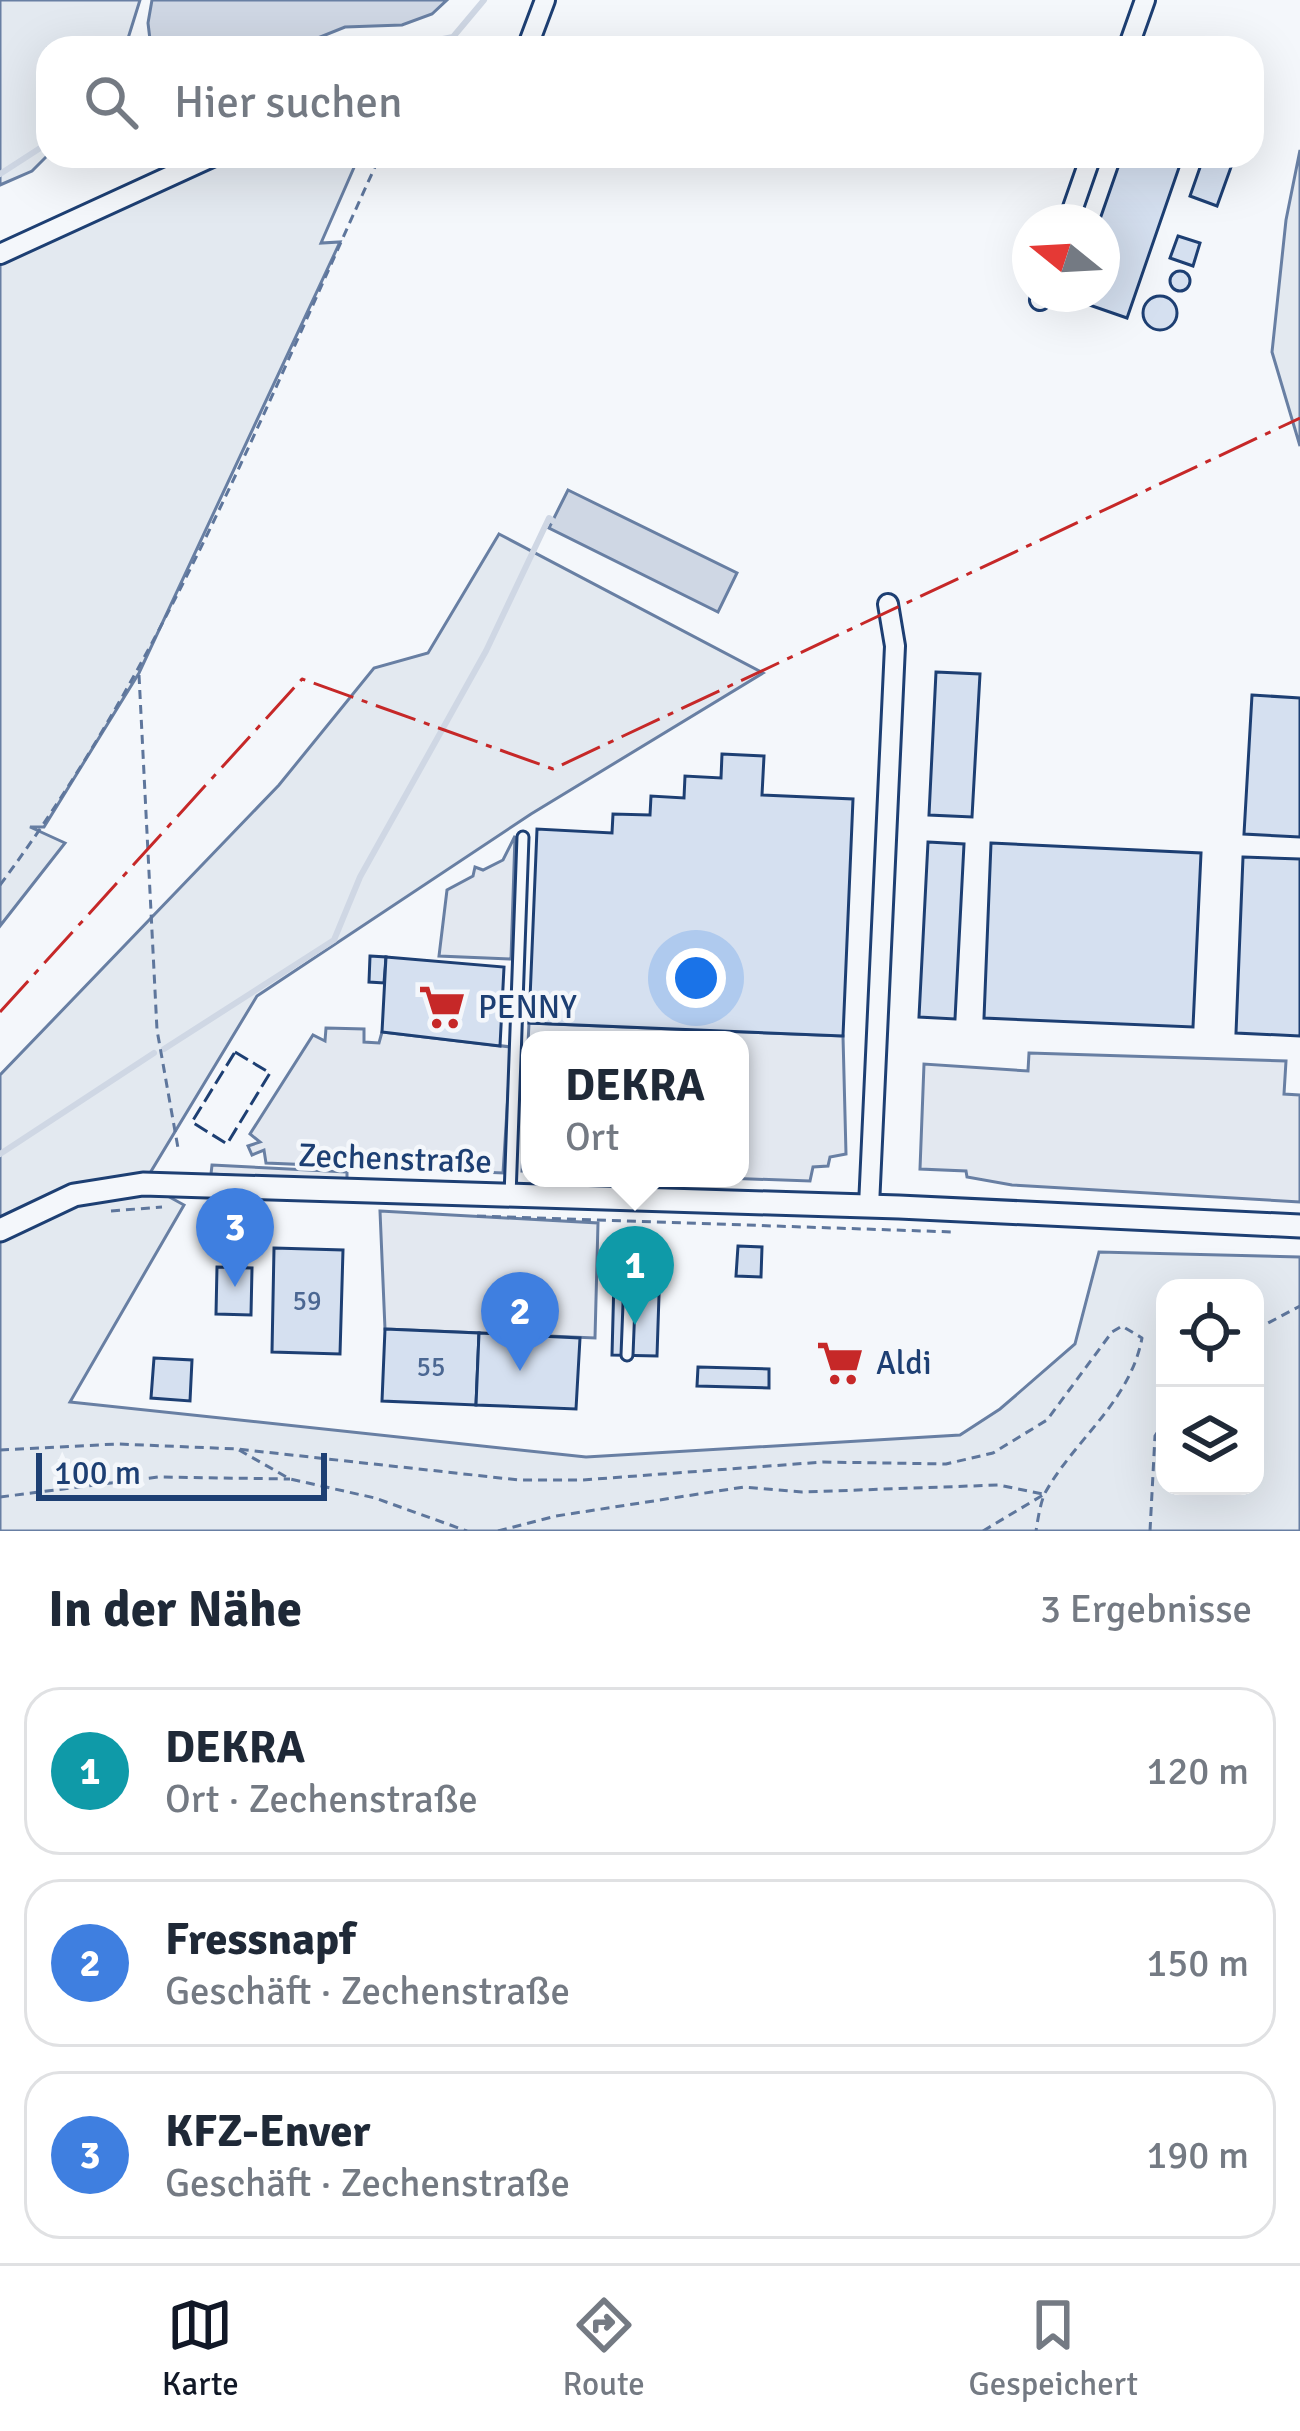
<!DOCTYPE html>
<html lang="de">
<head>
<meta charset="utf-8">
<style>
  body { margin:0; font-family:Signika,sans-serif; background:#f2f2f3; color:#1f2937 }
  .controls { position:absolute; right:36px; bottom:36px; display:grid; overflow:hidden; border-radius:24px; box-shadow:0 12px 48px #0002 }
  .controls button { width:108px; height:108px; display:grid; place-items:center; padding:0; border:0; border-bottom:3px solid #e0e1e3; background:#fff; color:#1f2937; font:60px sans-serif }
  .compass { position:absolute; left:1012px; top:204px; width:108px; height:108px; border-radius:50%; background:#fff; box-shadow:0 12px 48px #0002; rotate:288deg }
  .scale { position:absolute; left:36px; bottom:30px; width:291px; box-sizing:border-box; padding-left:12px; border:6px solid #1d3f73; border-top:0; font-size:33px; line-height:42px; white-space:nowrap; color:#1d3f73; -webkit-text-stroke:9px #f4f7fb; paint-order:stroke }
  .you { position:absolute; left:696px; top:978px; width:42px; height:42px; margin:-30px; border:9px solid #fff; border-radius:50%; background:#1a73e8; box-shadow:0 0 0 18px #1a73e833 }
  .badge { display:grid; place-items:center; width:78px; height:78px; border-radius:50%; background:#111827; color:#fff; font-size:39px; font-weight:700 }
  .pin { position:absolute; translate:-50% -99px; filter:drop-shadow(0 3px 6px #0008) }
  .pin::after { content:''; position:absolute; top:63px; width:42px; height:36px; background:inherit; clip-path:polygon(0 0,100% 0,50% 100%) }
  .popup { position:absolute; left:521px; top:1031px; width:228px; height:156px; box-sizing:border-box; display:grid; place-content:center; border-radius:24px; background:#fff; filter:drop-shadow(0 3px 9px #0005); font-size:39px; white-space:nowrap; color:#747a83 }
  .popup b { font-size:45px; color:#1f2937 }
  .popup::after { content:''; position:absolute; left:50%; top:100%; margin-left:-24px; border:24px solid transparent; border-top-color:#fff }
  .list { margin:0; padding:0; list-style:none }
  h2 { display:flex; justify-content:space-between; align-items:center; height:156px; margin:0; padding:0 48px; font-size:51px }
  h2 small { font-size:39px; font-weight:400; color:#747a83 }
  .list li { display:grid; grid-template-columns:78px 1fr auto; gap:36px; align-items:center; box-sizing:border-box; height:168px; margin:0 24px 24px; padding:0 24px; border:3px solid #e0e1e3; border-radius:36px }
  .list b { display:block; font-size:45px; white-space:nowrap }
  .list p { margin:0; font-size:39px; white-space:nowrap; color:#747a83 }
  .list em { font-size:39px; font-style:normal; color:#747a83 }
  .icon { flex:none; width:66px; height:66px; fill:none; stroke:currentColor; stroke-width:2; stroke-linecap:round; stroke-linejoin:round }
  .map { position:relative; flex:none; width:1300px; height:1531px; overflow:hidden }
  .search { position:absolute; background:#fff; box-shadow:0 12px 48px #0002; left:36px; right:36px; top:36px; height:132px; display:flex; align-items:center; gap:30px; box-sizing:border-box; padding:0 42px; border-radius:36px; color:#747a83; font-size:45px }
  .sheet { height:732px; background:#fff }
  nav { display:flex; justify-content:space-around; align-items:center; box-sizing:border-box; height:168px; border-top:3px solid #e0e1e3; background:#fff; font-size:33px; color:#747a83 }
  nav a { display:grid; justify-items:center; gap:6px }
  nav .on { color:#111827 }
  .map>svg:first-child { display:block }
  .green { fill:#e3e9f0; stroke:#687fa3; stroke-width:3; fill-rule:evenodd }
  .parking { fill:#e3e8f0; stroke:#687fa3; stroke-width:3 }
  .water { fill:#cfd7e4; stroke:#687fa3; stroke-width:3 }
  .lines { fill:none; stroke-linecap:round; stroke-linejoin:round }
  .stream { stroke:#cfd7e4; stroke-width:6 }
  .building { fill:#d5e0f0; stroke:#1d3f73; stroke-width:3 }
  .service-casing { stroke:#1d3f73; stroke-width:15 }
  .minor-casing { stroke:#1d3f73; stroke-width:24 }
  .tertiary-casing { stroke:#1d3f73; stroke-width:27 }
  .path { stroke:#5e769c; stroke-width:3; stroke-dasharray:9 6; stroke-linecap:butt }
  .service { stroke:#f4f7fb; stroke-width:9 }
  .minor { stroke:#f4f7fb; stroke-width:18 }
  .tertiary { stroke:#f4f7fb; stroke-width:21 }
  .fence { stroke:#1d3f73; stroke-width:3; stroke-dasharray:15 6; stroke-linecap:butt }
  .power { stroke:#c62828; stroke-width:3; stroke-dasharray:42 9 6 9; stroke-linecap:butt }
  .labels { text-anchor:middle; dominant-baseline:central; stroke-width:9; stroke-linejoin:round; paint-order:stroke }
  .number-label { font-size:27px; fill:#4b6792 }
  .poi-label { font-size:33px; fill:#1d3f73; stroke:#f4f7fb; text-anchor:start }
  .street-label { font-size:33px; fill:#1d3f73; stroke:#f4f7fb }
</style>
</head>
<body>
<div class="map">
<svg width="1300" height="1531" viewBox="0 0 1300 1531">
  <rect width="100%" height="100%" fill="#f4f7fb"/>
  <g class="green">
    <path d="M0,0H140L125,48H48V155L32,171L0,185Z"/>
    <path d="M1300,150V446L1272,352L1286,220Z"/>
    <path d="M235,156H359L321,243L340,242L139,673L44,827H30L65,843L0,926V264Z"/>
    <path d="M499,534L763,673L531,814L257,996L144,1183L184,1205L70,1402L586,1457L960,1435L1000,1409L1075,1344L1099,1252L1300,1257V1531H0V1075L279,785L374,668L428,653ZM1165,1288H1255V1486H1165Z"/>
  </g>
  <g class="parking">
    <path d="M515,836L511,959L439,956L447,890L473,876L475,867L483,870L503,860Z"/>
    <path d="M529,1023L843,1036L846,1154L830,1157L828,1166L813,1167L810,1181L724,1178H740V1040H530V1171H522Z"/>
    <path d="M326,1028L364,1029V1042L379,1043L382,1032L511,1047L503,1173L266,1163L264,1150L252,1155L248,1146L260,1142L250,1134L313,1035L325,1041Z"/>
    <path d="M1029,1053L1286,1061L1284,1094L1300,1095V1202L1012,1185L967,1177L966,1171L920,1169L924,1064L1028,1071Z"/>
    <path d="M212,1165L347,1172V1182L211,1174Z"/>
    <path d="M380,1211L598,1223L595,1338L385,1329Z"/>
  </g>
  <g class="water">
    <path d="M152,0H447L432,14L402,25L345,27L293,48H151L148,23Z"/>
    <path d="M568,490L737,573L718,612L549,528Z"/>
  </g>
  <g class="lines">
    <g class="stream">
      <path d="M397,48L453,37L484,0"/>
      <path d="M0,174L48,143"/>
      <path d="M164,1049L334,940L360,877L486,651L549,518L553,521"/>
      <path d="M0,1154L154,1053"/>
    </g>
  </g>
  <g class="building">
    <path d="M1122,156H1183L1127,318L1072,299L1073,294H1102L1099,222Z"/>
    <path d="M1204,156H1235L1217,206L1190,196Z"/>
    <path d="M1178,236L1200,243L1193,266L1170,258Z"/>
    <circle cx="1180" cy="281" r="10"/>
    <circle cx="1160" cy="313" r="17"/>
    <path d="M936,672L980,674L972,817L929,815Z"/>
    <path d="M1252,695L1300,698V837L1244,834Z"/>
    <path d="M722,754L764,756L762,795L853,799L843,1036L529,1023L537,829L612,833L613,814L650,815L651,796L684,798L685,776L721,778Z"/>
    <path d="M928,842L964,844L955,1019L919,1017Z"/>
    <path d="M991,843L1201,853L1193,1027L984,1018Z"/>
    <path d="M1243,857L1300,859V1036L1236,1033Z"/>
    <path d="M370,956L386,957L384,983L369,982Z"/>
    <path d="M386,957L504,967L500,1046L382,1032Z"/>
    <path d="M738,1246L762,1247L761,1277L736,1276Z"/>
    <path d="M274,1248L343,1250L340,1354L272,1352Z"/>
    <path d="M217,1267L252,1268L251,1315L216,1314Z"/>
    <path d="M614,1279H631L630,1295H659L657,1356L612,1355Z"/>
    <path d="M385,1329L479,1333L476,1405L382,1401Z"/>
    <path d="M479,1333L580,1338L576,1409L476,1405Z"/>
    <path d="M154,1358L192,1360L190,1401L151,1398Z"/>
    <path d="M698,1367L769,1369V1388L697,1386Z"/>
  </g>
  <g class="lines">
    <defs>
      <g id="service">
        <path d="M510,1196L523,837"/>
        <path d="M627,1355L630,1279"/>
      </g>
      <g id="minor">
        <path d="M527,48L545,0"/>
        <path d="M1128,48L1145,0"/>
        <path d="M1068,222L1091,156"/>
        <path d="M0,254L214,156"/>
        <path d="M1040,300L1042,294"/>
        <path d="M869,1206L895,646L888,604"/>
      </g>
      <path id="tertiary" d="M0,1230L74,1195L143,1184L899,1207L1300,1226"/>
    </defs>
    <use href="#service" class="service-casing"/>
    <use href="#minor" class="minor-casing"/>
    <use href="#tertiary" class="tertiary-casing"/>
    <g class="path">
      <path d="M139,675L157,1030L178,1148"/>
      <path d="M0,885C164,666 266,404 380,156"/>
      <path d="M111,1211L162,1207"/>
      <path d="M477,1216L953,1232"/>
      <path d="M1255,1330L1300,1306"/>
      <path d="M0,1450L117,1444L237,1449L519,1480H582L823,1462L946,1464L993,1453L1047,1420L1112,1332L1122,1326L1142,1338C1130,1402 1075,1439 1045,1493C1040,1504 1038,1519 1036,1531"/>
      <path d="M239,1450L290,1479L375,1498L467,1531"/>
      <path d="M0,1497L158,1477L290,1479"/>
      <path d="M498,1531L556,1516L744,1487L802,1492L999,1485L1043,1494"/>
      <path d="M983,1531L1043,1495"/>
      <path d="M1150,1531L1155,1436L1165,1420"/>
    </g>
    <use href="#service" class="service"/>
    <use href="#minor" class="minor"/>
    <use href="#tertiary" class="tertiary"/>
    <path class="fence" d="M235,1052L270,1073L227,1144L192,1122Z"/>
    <path class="power" d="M0,1012L302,679L553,769L1300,418"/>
  </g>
  <defs>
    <symbol id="supermarket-bare" viewBox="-9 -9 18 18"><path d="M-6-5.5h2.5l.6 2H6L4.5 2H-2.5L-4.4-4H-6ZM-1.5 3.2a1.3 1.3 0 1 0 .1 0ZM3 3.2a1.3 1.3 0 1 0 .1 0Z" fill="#c62828" stroke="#f4f7fb" stroke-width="2.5" paint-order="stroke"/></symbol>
  </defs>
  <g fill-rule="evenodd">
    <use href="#supermarket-bare" x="409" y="974" width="66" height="66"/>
    <use href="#supermarket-bare" x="807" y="1330" width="66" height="66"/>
  </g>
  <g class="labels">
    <g class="number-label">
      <text x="307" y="1301">59</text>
      <text x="431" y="1367">55</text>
    </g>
    <g class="poi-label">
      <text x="478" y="1007">PENNY</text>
      <text x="876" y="1363">Aldi</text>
    </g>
    <g class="street-label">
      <text transform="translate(395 1159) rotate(2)">Zechenstraße</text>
    </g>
  </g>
</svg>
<div class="controls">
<button><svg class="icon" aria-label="locate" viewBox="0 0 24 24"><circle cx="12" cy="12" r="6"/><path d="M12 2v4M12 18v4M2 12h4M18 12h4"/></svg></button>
<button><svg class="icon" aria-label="layers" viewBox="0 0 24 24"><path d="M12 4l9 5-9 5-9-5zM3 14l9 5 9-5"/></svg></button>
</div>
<svg class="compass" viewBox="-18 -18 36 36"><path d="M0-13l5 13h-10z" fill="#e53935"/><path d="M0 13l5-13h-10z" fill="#747a83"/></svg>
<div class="scale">100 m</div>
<div class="you"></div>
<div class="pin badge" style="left:635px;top:1325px;background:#0f9aa8">1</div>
<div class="popup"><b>DEKRA</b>Ort</div>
<div class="pin badge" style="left:520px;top:1371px;background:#3f7fe0">2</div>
<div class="pin badge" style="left:235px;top:1287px;background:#3f7fe0">3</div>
<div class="search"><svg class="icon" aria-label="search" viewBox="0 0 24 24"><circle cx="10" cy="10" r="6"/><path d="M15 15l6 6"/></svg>Hier suchen</div>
</div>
<section class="sheet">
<h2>In der Nähe<small>3 Ergebnisse</small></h2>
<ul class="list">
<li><span class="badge" style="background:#0f9aa8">1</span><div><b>DEKRA</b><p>Ort · Zechenstraße</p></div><em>120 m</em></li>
<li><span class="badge" style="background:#3f7fe0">2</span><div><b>Fressnapf</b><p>Geschäft · Zechenstraße</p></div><em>150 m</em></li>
<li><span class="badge" style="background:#3f7fe0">3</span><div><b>KFZ-Enver</b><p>Geschäft · Zechenstraße</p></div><em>190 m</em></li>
</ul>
</section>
<nav>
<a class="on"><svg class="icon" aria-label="map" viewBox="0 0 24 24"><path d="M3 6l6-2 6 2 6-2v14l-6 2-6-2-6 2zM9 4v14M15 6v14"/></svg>Karte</a>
<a><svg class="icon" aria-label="directions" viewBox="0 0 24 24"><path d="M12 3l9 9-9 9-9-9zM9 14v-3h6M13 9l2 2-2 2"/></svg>Route</a>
<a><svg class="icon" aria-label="saved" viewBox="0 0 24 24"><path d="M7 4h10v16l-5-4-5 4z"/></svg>Gespeichert</a>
</nav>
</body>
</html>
